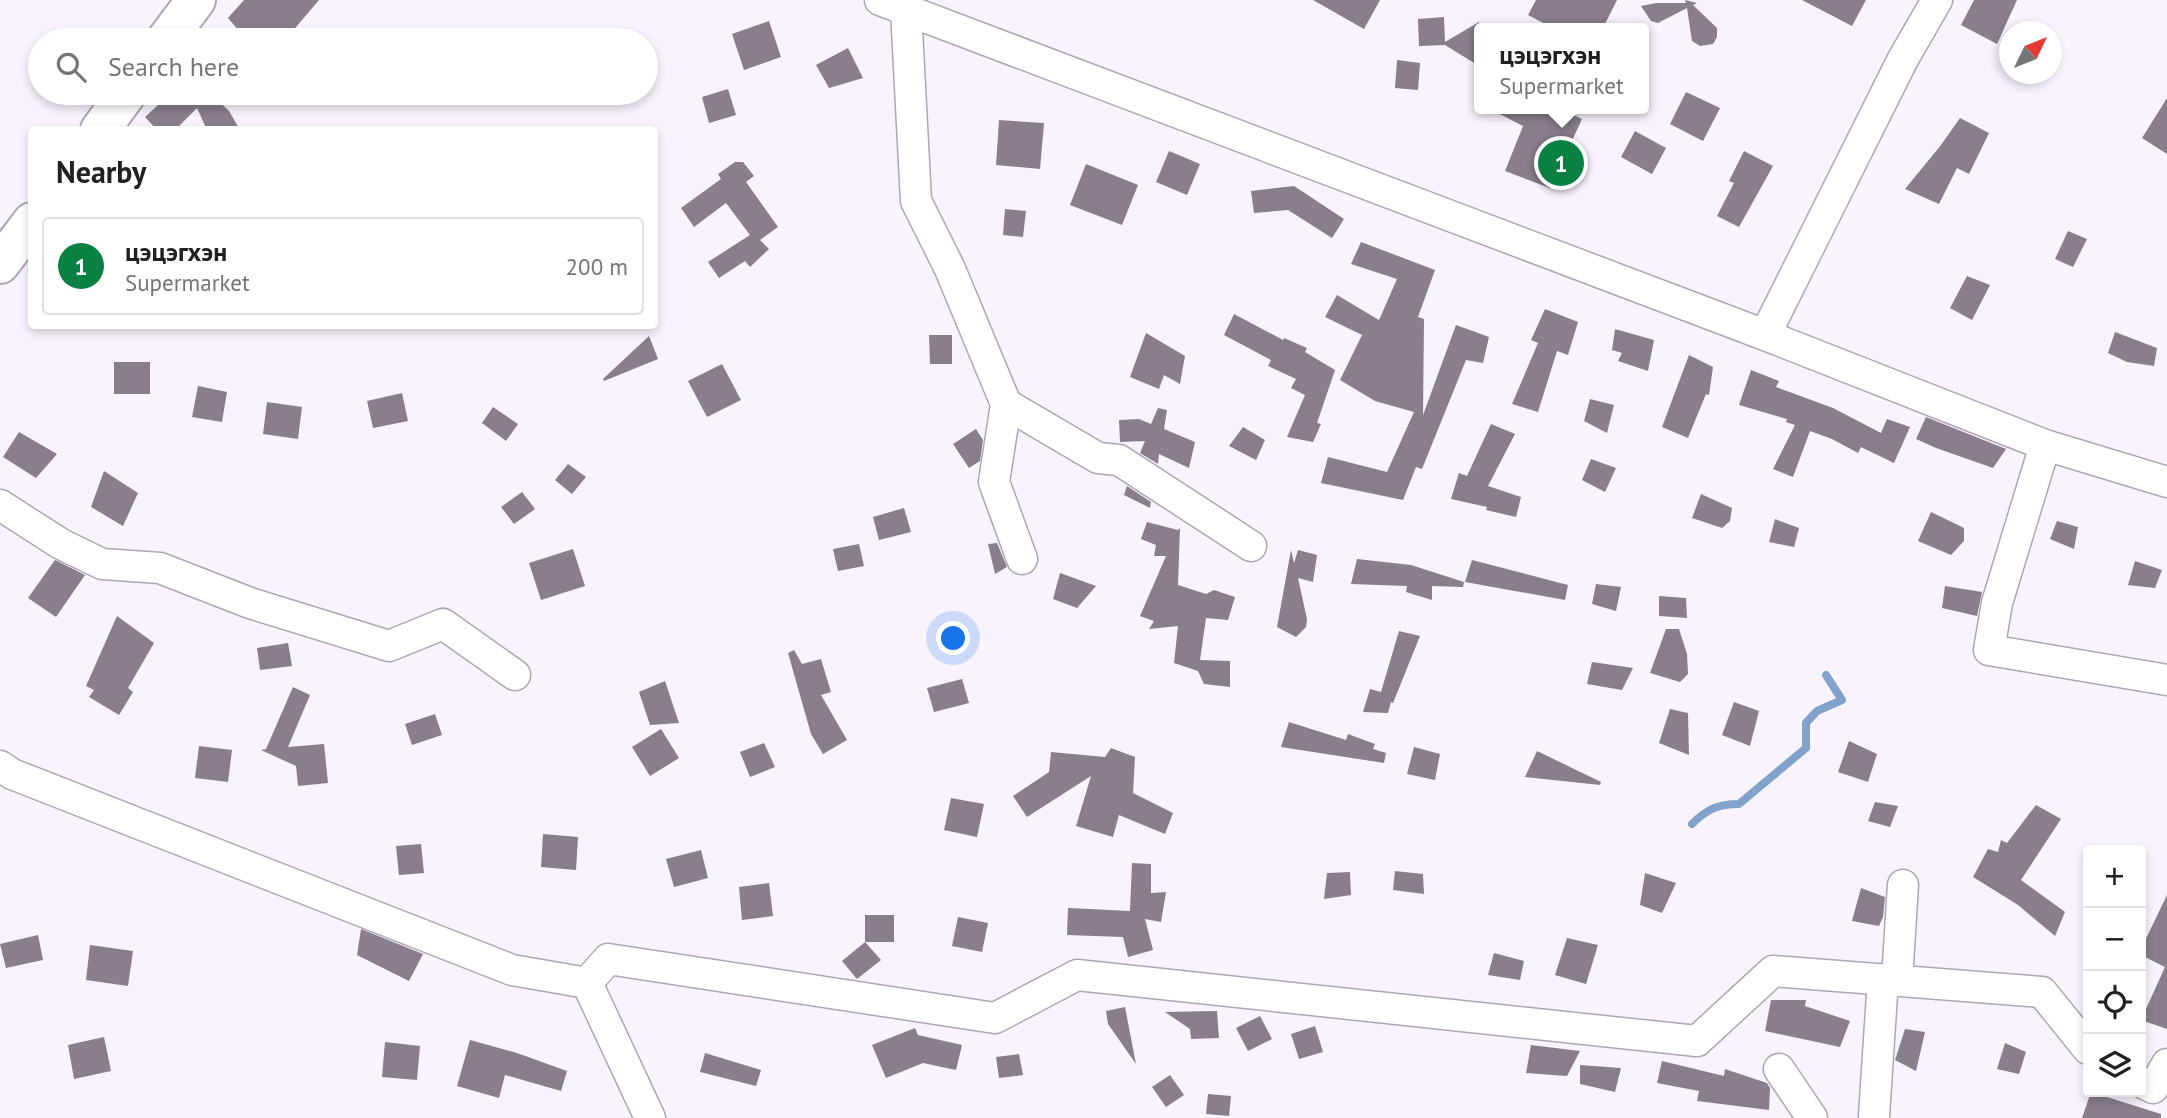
<!DOCTYPE html>
<html lang="en">
<head>
<meta charset="utf-8">
<style>
  body { margin:0; font-family:"PT Sans",sans-serif; background:#f2f2f2; color:#202124 }
  .controls { position:absolute; right:21px; bottom:21px; display:grid; overflow:hidden; border-radius:7px; box-shadow:0 4px 10px #0003 }
  .controls button { width:63px; height:63px; display:grid; place-items:center; padding:0; border:0; border-bottom:2px solid #e0e0e0; background:#fff; color:#202124; font:35px sans-serif }
  .compass { position:absolute; left:1999px; top:21px; width:63px; height:63px; border-radius:50%; background:#fff; box-shadow:0 4px 10px #0003; rotate:47deg }
  .you { position:absolute; left:954px; top:639px; width:24px; height:24px; margin:-18px; border:5px solid #fff; border-radius:50%; background:#1a73e8; box-shadow:0 0 0 10px #1a73e833 }
  .badge { display:grid; place-items:center; width:46px; height:46px; border-radius:50%; background:#0b8043; color:#fff; font-size:23px; font-weight:700 }
  .pin { position:absolute; translate:-50% -50%; border:4px solid #fff; box-shadow:0 2px 7px #0006 }
  .popup { position:absolute; left:1474px; top:23px; width:175px; height:91px; box-sizing:border-box; display:grid; place-content:center; border-radius:7px; background:#fff; filter:drop-shadow(0 2px 5px #0005); font-size:23px; white-space:nowrap; color:#757577 }
  .popup b { font-size:26px; color:#202124 }
  .popup::after { content:''; position:absolute; left:50%; top:100%; margin-left:-14px; border:14px solid transparent; border-top-color:#fff }
  .list { margin:0; padding:0; list-style:none }
  h2 { display:flex; justify-content:space-between; align-items:center; height:91px; margin:0; padding:0 28px; font-size:30px }
  h2 small { font-size:23px; font-weight:400; color:#757577 }
  .list li { display:grid; grid-template-columns:46px 1fr auto; gap:21px; align-items:center; box-sizing:border-box; height:98px; margin:0 14px 14px; padding:0 14px; border:2px solid #e0e0e0; border-radius:7px }
  .list b { display:block; font-size:26px; white-space:nowrap }
  .list p { margin:0; font-size:23px; white-space:nowrap; color:#757577 }
  .list em { font-size:23px; font-style:normal; color:#757577 }
  .icon { flex:none; width:38px; height:38px; fill:none; stroke:currentColor; stroke-width:2; stroke-linecap:round; stroke-linejoin:round }
  .map { position:relative; flex:none; width:2167px; height:1118px; overflow:hidden }
  .search { position:absolute; background:#fff; box-shadow:0 4px 10px #0003; left:28px; top:28px; width:630px; height:77px; display:flex; align-items:center; gap:18px; box-sizing:border-box; padding:0 24px; border-radius:38px; color:#757577; font-size:26px }
  .panel { position:absolute; background:#fff; box-shadow:0 4px 10px #0003; left:28px; top:126px; width:630px; height:203px; border-radius:7px }
  .map>svg:first-child { display:block }
  .lines { fill:none; stroke-linecap:round; stroke-linejoin:round }
  .stream { stroke:#81a2ca; stroke-width:8 }
  .building { fill:#897e8c }
  .street-casing { stroke:#afa6b5; stroke-width:33 }
  .secondary-casing { stroke:#afa6b5; stroke-width:42 }
  .street { stroke:#fff; stroke-width:30 }
  .secondary { stroke:#fff; stroke-width:38 }
</style>
</head>
<body>
<div class="map">
<svg width="2167" height="1118" viewBox="0 0 2167 1118">
  <rect width="100%" height="100%" fill="#f9f3fd"/>
  <g class="lines">
    <path class="stream" d="M1692,824C1707,809 1718,804 1739,804L1806,748V723L1817,711L1842,700L1826,675"/>
  </g>
  <g class="building">
    <path d="M244,0H319L285,40H247L228,18Z"/>
    <path d="M1313,0H1380L1364,29Z"/>
    <path d="M1536,0H1617L1603,28H1553L1528,15Z"/>
    <path d="M1685,0L1697,3L1693,5L1717,28V37L1713,44L1700,46L1692,41L1687,8L1658,23L1651,21L1641,6L1656,3H1686Z"/>
    <path d="M1802,0H1866L1852,26Z"/>
    <path d="M1974,0H2017L1997,44L1961,25Z"/>
    <path d="M1444,17L1445,42L1479,22V66L1445,45L1419,46L1418,19Z"/>
    <path d="M769,21L781,57L744,70L732,34Z"/>
    <path d="M848,48L863,78L829,88L816,65Z"/>
    <path d="M1397,60L1420,63L1418,90L1395,88Z"/>
    <path d="M728,89L736,115L709,123L702,97Z"/>
    <path d="M1686,92L1720,108L1703,141L1670,124Z"/>
    <path d="M171,93H212L211,94L229,111L240,130H207L197,108L175,130H157L145,117Z"/>
    <path d="M2167,98V154L2142,138Z"/>
    <path d="M1490,109H1561L1582,119L1571,143L1568,141L1550,188L1505,171L1523,126Z"/>
    <path d="M1960,118L1989,133L1969,174L1957,168L1939,204L1905,189L1941,145Z"/>
    <path d="M999,120L1044,123L1040,169L996,165Z"/>
    <path d="M1635,131L1666,148L1652,174L1621,157Z"/>
    <path d="M1169,151L1200,164L1187,195L1156,182Z"/>
    <path d="M1744,151L1773,166L1739,227L1717,216L1734,183L1729,181Z"/>
    <path d="M735,162H743L754,176L746,182L778,227L760,240L769,249L750,267L745,261L719,278L708,262L750,235L726,203L694,227L681,208L721,179L718,174Z"/>
    <path d="M1086,164L1138,185L1122,225L1070,205Z"/>
    <path d="M1294,186L1344,219L1332,238L1288,210L1254,213L1251,191Z"/>
    <path d="M1005,209L1026,211L1023,237L1003,235Z"/>
    <path d="M2068,231L2087,239L2073,267L2055,259Z"/>
    <path d="M1361,242L1435,270L1418,317L1424,319L1423,415L1456,325L1489,337L1483,363L1466,360L1422,469L1416,467L1403,500L1321,483L1328,457L1387,472L1414,412L1375,401L1340,380L1362,335L1325,317L1337,295L1379,320L1397,279L1351,264Z"/>
    <path d="M1967,276L1990,285L1972,320L1950,308Z"/>
    <path d="M1545,309L1578,322L1568,355L1557,351L1538,412L1512,404L1538,343L1531,340Z"/>
    <path d="M1234,314L1283,340L1284,338L1307,348L1305,352L1335,370L1317,423L1321,424L1313,442L1287,437L1305,395L1291,388L1296,379L1268,366L1271,360L1224,335Z"/>
    <path d="M1615,329L1654,340L1648,371L1618,361L1622,353L1612,350Z"/>
    <path d="M2115,332L2157,348L2154,366L2127,362L2108,353Z"/>
    <path d="M1146,333L1185,356L1180,384L1164,375L1159,389L1130,377Z"/>
    <path d="M929,335H952V364H930Z"/>
    <path d="M649,336L658,359L604,381L603,379Z"/>
    <path d="M1689,355L1713,367L1709,395L1706,394L1688,438L1662,427Z"/>
    <rect x="114" y="362" width="36" height="32"/>
    <path d="M722,364L741,400L707,417L688,381Z"/>
    <path d="M1751,370L1779,381L1776,387L1833,408L1881,433L1887,419L1910,427L1894,463L1861,447L1858,453L1832,439L1810,431L1793,477L1773,469L1795,425L1786,422L1787,419L1739,405Z"/>
    <path d="M198,386L227,392L222,422L192,417Z"/>
    <path d="M402,393L408,421L373,428L367,401Z"/>
    <path d="M1590,399L1614,405L1607,433L1584,421Z"/>
    <path d="M267,402L302,407L298,439L263,434Z"/>
    <path d="M493,407L518,424L506,441L482,423Z"/>
    <path d="M1158,408L1167,410L1164,429L1195,442L1189,468L1159,454L1158,464L1140,453L1145,441L1120,442L1119,420L1139,419L1151,424Z"/>
    <path d="M1926,417L2006,449L1993,468L1936,448L1916,439Z"/>
    <path d="M1491,424L1515,434L1488,486L1521,497L1516,517L1486,510L1487,507L1451,499L1459,473L1467,476Z"/>
    <path d="M1243,427L1265,440L1256,460L1229,446Z"/>
    <path d="M976,429L983,440L980,461L969,468L953,444Z"/>
    <path d="M19,432L57,454L36,478L3,457Z"/>
    <path d="M1591,459L1616,468L1605,492L1582,480Z"/>
    <path d="M568,464L586,477L572,494L555,480Z"/>
    <path d="M104,471L138,493L123,526L91,507Z"/>
    <path d="M1127,486L1151,502L1150,508L1124,495Z"/>
    <path d="M522,492L535,509L514,524L501,507Z"/>
    <path d="M1701,494L1732,508L1730,521L1722,528L1692,518Z"/>
    <path d="M904,508L911,532L879,540L873,517Z"/>
    <path d="M1931,512L1964,528V541L1951,555L1918,541Z"/>
    <path d="M1775,519L1799,528L1794,547L1769,542Z"/>
    <path d="M2057,521L2078,527L2074,549L2050,539Z"/>
    <path d="M1147,522L1178,530L1180,528L1178,585L1206,594L1214,590L1235,597L1228,620L1206,618L1200,660L1230,661V687L1204,684L1198,671L1174,663L1178,626L1149,629L1154,621L1140,616L1166,556H1154L1156,545L1141,539Z"/>
    <path d="M997,543L1007,567L995,574L988,544Z"/>
    <path d="M859,544L864,566L838,571L833,549Z"/>
    <path d="M573,549L585,586L541,600L529,563Z"/>
    <path d="M1291,550L1294,563L1298,550L1317,555L1313,582L1298,578L1307,619L1306,627L1296,637L1277,627Z"/>
    <path d="M1357,559L1411,565L1464,582L1463,587L1432,586V600L1406,592L1407,586L1351,584Z"/>
    <path d="M55,560L85,575L56,617L28,598Z"/>
    <path d="M1472,560L1568,585L1565,600L1465,582Z"/>
    <path d="M2135,561L2162,570L2155,588L2128,585Z"/>
    <path d="M1060,573L1096,586L1077,608L1053,599Z"/>
    <path d="M1596,584L1621,587L1616,611L1592,604Z"/>
    <path d="M1945,586L1982,592L1977,616L1942,608Z"/>
    <path d="M1659,596L1686,598L1687,618L1659,616Z"/>
    <path d="M117,616L154,643L128,688L133,692L119,715L89,697L94,690L86,686Z"/>
    <path d="M1666,629H1679L1687,654L1688,674L1680,682L1650,673Z"/>
    <path d="M1399,631L1420,636L1393,703L1391,702L1388,713L1363,712L1370,689L1381,692Z"/>
    <path d="M288,643L292,666L260,670L257,648Z"/>
    <path d="M794,650L802,664L821,659L831,692L821,695L847,740L823,754L811,734L788,653Z"/>
    <path d="M1592,662L1633,668L1622,690L1587,684Z"/>
    <path d="M962,679L969,703L934,712L927,688Z"/>
    <path d="M665,681L679,723L650,725L639,692Z"/>
    <path d="M293,687L310,695L288,747L324,744L328,783L298,786L296,766L261,750L266,749Z"/>
    <path d="M1734,702L1759,711L1750,746L1722,735Z"/>
    <path d="M1670,709L1688,713L1689,755L1659,743Z"/>
    <path d="M435,714L442,735L412,745L405,724Z"/>
    <path d="M1289,722L1346,740L1348,734L1375,744L1373,749L1386,753L1384,763L1281,747Z"/>
    <path d="M661,729L679,758L650,776L632,747Z"/>
    <path d="M1849,741L1877,754L1868,782L1838,772Z"/>
    <path d="M764,743L775,767L750,777L740,752Z"/>
    <path d="M199,746L232,750L228,782L195,778Z"/>
    <path d="M1414,747L1440,754L1435,780L1407,774Z"/>
    <path d="M1111,748L1135,757L1133,793L1173,813L1165,834L1119,815L1113,837L1076,826L1091,776L1027,817L1013,796L1049,772L1051,752L1105,757Z"/>
    <path d="M1537,751L1601,782L1600,785L1525,777Z"/>
    <path d="M951,798L984,804L977,837L944,830Z"/>
    <path d="M1875,802L1898,806L1890,827L1868,821Z"/>
    <path d="M2036,805L2061,819L2021,880L2065,912L2055,936L2018,905L1973,877L1988,849L1998,852L2001,840L2007,843Z"/>
    <path d="M543,834L578,837L576,870L541,867Z"/>
    <path d="M421,844L424,873L399,875L396,846Z"/>
    <path d="M701,850L708,878L674,887L666,859Z"/>
    <path d="M1132,863L1151,864V893L1166,892L1161,922L1145,919L1153,950L1128,957L1123,937L1067,935L1068,908L1130,911Z"/>
    <path d="M1395,871L1423,874L1424,894L1393,890Z"/>
    <path d="M1350,872L1351,895L1324,899L1327,873Z"/>
    <path d="M1645,873L1676,883L1662,913L1640,905Z"/>
    <path d="M769,883L773,916L742,920L739,887Z"/>
    <path d="M1861,888L1885,897L1883,917L1879,926L1852,921Z"/>
    <path d="M2167,895V1029L2141,1020L2165,967L2141,955V949Z"/>
    <rect x="865" y="915" width="29" height="27"/>
    <path d="M958,917L988,923L982,952L952,946Z"/>
    <path d="M361,929L423,954L409,981L357,955Z"/>
    <path d="M38,935L43,960L6,968L0,944Z"/>
    <path d="M1567,938L1598,945L1586,984L1555,975Z"/>
    <path d="M865,942L881,960L857,979L842,961Z"/>
    <path d="M90,945L133,951L128,986L86,980Z"/>
    <path d="M1494,953L1524,961L1520,980L1488,975Z"/>
    <path d="M1771,1000H1806L1805,1006L1850,1021L1840,1047L1765,1031Z"/>
    <path d="M1125,1007L1136,1064L1108,1024L1106,1011Z"/>
    <path d="M1217,1011L1219,1038L1191,1039L1190,1029L1165,1012Z"/>
    <path d="M1260,1016L1272,1039L1248,1051L1236,1028Z"/>
    <path d="M1315,1026L1323,1052L1299,1059L1291,1034Z"/>
    <path d="M915,1028L918,1035L962,1045L956,1070L923,1063L886,1078L872,1045Z"/>
    <path d="M1905,1029L1925,1032L1916,1071L1895,1060Z"/>
    <path d="M104,1037L111,1071L74,1079L68,1045Z"/>
    <path d="M470,1040L517,1053L567,1071L561,1091L505,1075L499,1098L457,1086Z"/>
    <path d="M385,1042L420,1046L417,1080L382,1077Z"/>
    <path d="M2005,1043L2026,1052L2019,1074L1997,1069Z"/>
    <path d="M1531,1045L1580,1051L1567,1076L1526,1073Z"/>
    <path d="M705,1053L761,1070L756,1086L700,1072Z"/>
    <path d="M1019,1054L1023,1075L999,1078L996,1057Z"/>
    <path d="M1662,1061L1724,1076L1725,1069L1767,1083L1770,1088L1769,1110L1697,1101L1699,1091L1657,1083Z"/>
    <path d="M1580,1065L1621,1068L1615,1092L1580,1084Z"/>
    <path d="M1170,1075L1184,1095L1166,1107L1152,1087Z"/>
    <path d="M2091,1092L2161,1114V1118H2082Z"/>
    <path d="M1208,1094L1231,1096L1229,1116L1206,1114Z"/>
  </g>
  <g class="lines">
    <defs>
      <g id="street">
        <path d="M880,0L1765,335L2045,445L2167,482"/>
        <path d="M906,10L916,201L950,269L1006,404L994,482L1022,559"/>
        <path d="M1765,335L1903,59L1937,0"/>
        <path d="M1006,404L1098,458L1119,460L1251,546"/>
        <path d="M2045,445L1997,603L1989,650L2167,680"/>
        <path d="M0,505L61,544L102,564L160,568L250,603L389,646L443,624L515,675"/>
        <path d="M0,766L12,774L512,970L587,983L650,1118"/>
        <path d="M1897,980L1903,885"/>
        <path d="M587,983L608,959L995,1018L1077,975L1697,1041L1773,971L2042,992L2088,1049"/>
        <path d="M1779,1069L1812,1118"/>
        <path d="M2141,1082L2153,1088L2167,1064"/>
        <path d="M1874,1116L1883,979"/>
      </g>
      <g id="secondary">
        <path d="M166,40L196,0"/>
        <path d="M100,130L127,93"/>
        <path d="M0,264L32,222"/>
      </g>
    </defs>
    <use href="#street" class="street-casing"/>
    <use href="#secondary" class="secondary-casing"/>
    <use href="#street" class="street"/>
    <use href="#secondary" class="secondary"/>
  </g>
</svg>
<div class="controls">
<button>+</button>
<button>−</button>
<button><svg class="icon" aria-label="locate" viewBox="0 0 24 24"><circle cx="12" cy="12" r="6"/><path d="M12 2v4M12 18v4M2 12h4M18 12h4"/></svg></button>
<button><svg class="icon" aria-label="layers" viewBox="0 0 24 24"><path d="M12 4l9 5-9 5-9-5zM3 14l9 5 9-5"/></svg></button>
</div>
<svg class="compass" viewBox="-18 -18 36 36"><path d="M0-13l5 13h-10z" fill="#e53935"/><path d="M0 13l5-13h-10z" fill="#757577"/></svg>
<div class="you"></div>
<div class="pin badge" style="left:1561px;top:163px">1</div>
<div class="popup"><b>цэцэгхэн</b>Supermarket</div>
<div class="search"><svg class="icon" aria-label="search" viewBox="0 0 24 24"><circle cx="10" cy="10" r="6"/><path d="M15 15l6 6"/></svg>Search here</div>
<section class="panel">
<h2>Nearby<small></small></h2>
<ul class="list">
<li><span class="badge">1</span><div><b>цэцэгхэн</b><p>Supermarket</p></div><em>200 m</em></li>
</ul>
</section>
</div>
</body>
</html>
